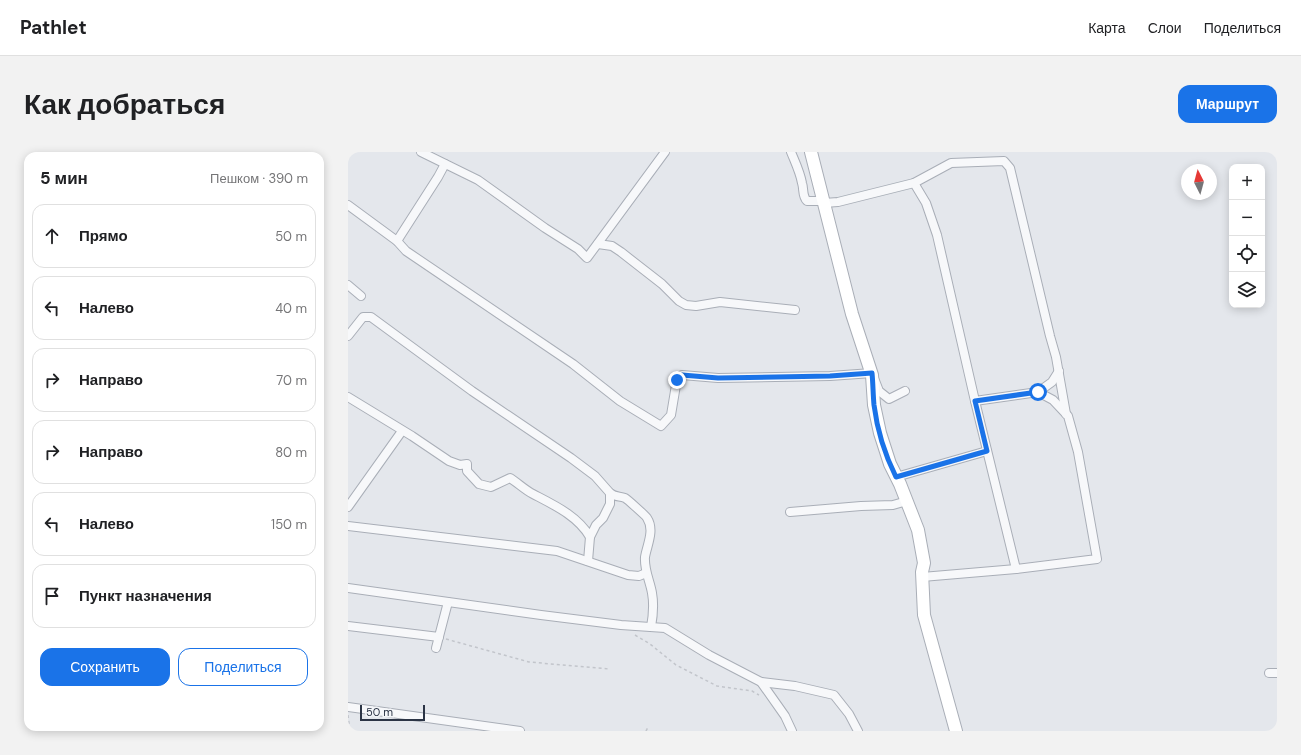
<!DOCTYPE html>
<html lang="ru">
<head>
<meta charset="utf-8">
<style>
  body { margin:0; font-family:"DM Sans",sans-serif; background:#f2f2f2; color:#202124 }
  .controls { position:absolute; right:12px; top:12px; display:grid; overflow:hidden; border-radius:8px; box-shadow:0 2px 10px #0003 }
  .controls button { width:36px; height:36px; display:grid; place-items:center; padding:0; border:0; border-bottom:1px solid #e0e0e0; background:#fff; color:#202124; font:20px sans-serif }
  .compass { position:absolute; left:833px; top:12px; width:36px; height:36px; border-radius:50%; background:#fff; box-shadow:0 2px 10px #0003; rotate:354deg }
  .scale { position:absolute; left:12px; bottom:10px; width:65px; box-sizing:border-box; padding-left:4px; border:2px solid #2b3445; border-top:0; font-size:11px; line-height:14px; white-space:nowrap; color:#2b3445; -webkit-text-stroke:3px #f4f6f9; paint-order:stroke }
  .stop { position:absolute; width:12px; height:12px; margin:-9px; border:3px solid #1a73e8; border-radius:50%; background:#fff }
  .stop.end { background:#1a73e8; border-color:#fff; box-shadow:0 1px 4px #0008 }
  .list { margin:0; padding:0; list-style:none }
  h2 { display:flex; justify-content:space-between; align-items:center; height:52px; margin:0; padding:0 16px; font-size:17px }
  h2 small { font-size:13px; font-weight:400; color:#757577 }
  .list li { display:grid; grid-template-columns:26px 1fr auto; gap:12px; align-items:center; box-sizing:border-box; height:64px; margin:0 8px 8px; padding:0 8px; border:1px solid #e0e0e0; border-radius:12px }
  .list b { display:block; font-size:15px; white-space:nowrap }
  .list em { font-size:13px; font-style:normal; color:#757577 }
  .actions { display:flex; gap:8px; padding:12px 16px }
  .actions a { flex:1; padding:9px 0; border:1px solid #1a73e8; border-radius:12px; text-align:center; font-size:14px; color:#1a73e8 }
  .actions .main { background:#1a73e8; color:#fff }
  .icon { flex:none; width:22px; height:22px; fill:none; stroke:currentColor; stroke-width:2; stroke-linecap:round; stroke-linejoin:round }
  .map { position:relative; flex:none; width:929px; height:579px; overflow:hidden; border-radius:12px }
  header { display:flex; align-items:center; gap:24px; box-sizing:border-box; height:56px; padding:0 20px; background:#fff; border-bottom:1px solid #e0e0e0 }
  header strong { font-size:19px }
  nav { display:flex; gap:22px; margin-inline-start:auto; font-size:14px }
  .intro { display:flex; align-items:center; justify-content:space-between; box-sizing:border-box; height:96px; padding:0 24px }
  h1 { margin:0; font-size:28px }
  .button { padding:10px 18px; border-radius:12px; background:#1a73e8; color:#fff; font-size:14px; font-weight:700 }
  main { display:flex; gap:24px; padding:0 24px }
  aside { flex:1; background:#fff; border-radius:12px; box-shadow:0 2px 10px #0003 }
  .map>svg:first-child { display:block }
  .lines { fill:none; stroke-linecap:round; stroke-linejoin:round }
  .street-casing { stroke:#a9aeb7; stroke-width:10 }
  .secondary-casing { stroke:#a9aeb7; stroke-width:14 }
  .path { stroke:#c2c5cb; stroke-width:1.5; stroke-dasharray:3 3; stroke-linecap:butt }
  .street { stroke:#f7f8fa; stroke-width:8 }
  .secondary { stroke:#fff; stroke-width:12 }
  .route { stroke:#1a73e8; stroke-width:5 }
</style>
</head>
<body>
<header>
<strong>Pathlet</strong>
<nav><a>Карта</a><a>Слои</a><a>Поделиться</a></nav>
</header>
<div class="intro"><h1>Как добраться</h1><a class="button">Маршрут</a></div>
<main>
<aside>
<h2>5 мин<small>Пешком · 390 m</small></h2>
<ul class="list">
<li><svg class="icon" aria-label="ahead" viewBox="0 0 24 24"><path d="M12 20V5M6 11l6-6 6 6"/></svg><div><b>Прямо</b></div><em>50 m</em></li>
<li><svg class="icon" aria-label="left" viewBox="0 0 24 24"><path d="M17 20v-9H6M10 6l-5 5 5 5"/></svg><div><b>Налево</b></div><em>40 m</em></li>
<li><svg class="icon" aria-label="right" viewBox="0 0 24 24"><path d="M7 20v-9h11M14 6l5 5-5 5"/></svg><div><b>Направо</b></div><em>70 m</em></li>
<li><svg class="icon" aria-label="right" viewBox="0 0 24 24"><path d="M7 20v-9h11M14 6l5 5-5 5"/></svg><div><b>Направо</b></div><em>80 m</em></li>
<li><svg class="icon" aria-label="left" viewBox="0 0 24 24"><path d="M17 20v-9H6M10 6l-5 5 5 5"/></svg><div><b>Налево</b></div><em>150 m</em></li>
<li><svg class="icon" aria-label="arrive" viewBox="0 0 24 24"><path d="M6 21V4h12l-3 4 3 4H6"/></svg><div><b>Пункт назначения</b></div></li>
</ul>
<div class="actions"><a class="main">Сохранить</a><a>Поделиться</a></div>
</aside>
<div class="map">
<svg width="929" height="579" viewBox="0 0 929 579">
  <rect width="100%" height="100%" fill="#e4e7ec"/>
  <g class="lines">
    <defs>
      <g id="street">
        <path d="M73,0L130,28L197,76L230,97L239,106L317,0"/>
        <path d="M443,0C447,10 452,20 454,31C456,37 454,44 459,49H475"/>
        <path d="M566,31L603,11L656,9L662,16L702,184L708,205L718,262"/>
        <path d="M476,51L490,50L566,31L578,51L589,83L627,249L690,240L705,248L720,264L730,300L749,407L668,417L574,425"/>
        <path d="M0,53L49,89L58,99L225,212L272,249L313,274L323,263L329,227L334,223L370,226L482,224L524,221L531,239L541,247L557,239"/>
        <path d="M49,89L90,25L97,12"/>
        <path d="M250,92L264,94L273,100L314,132L331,149L338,153L348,154L372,150L447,158"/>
        <path d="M0,133L13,144"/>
        <path d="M0,184L15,165H23L124,239L223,306L247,324L262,341V352L255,366L248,373L242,385C230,364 206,353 185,342C177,338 170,331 162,326L143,335L131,332L119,319V312L112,313L101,309L64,284L0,245"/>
        <path d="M690,240L704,230L711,219"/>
        <path d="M627,249L668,417"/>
        <path d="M548,325L639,299"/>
        <path d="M262,341C267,345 271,344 277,346C279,347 298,364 299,366C307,378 299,393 297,405C296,418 302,429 304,441C306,452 305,464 303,475"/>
        <path d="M0,355L54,279"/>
        <path d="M442,360L513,354L545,353L559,349"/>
        <path d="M0,374L209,399L280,423L291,424L298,421"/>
        <path d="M240,409L242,385"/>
        <path d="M0,436L193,463L273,473L317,476L361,503L413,530L447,534L486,543L501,562L510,579"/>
        <path d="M0,474L91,485"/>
        <path d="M88,496L100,450"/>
        <path d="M921,521H929"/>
        <path d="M413,530L437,564L444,579"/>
        <path d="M0,555L172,579"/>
      </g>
      <path id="secondary" d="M463,0L504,162L524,223L526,253L532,281L542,312L552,332L570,378L576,411L574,420L576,463L608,579"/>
    </defs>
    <use href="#street" class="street-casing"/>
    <use href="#secondary" class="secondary-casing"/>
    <g class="path">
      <path d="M287,483L302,492L328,513L369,534L404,539L411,543"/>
      <path d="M98,487L181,510L261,517"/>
      <path d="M0,563L2,579"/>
      <path d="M298,579L300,575"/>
    </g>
    <use href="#street" class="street"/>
    <use href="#secondary" class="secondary"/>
  </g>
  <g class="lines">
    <path class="route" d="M329,228L334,223L370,226L482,224L524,221C525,231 525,242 526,253C529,277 537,303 548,325L639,299L627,249L690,240"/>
  </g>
</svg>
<div class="controls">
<button>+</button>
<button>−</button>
<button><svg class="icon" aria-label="locate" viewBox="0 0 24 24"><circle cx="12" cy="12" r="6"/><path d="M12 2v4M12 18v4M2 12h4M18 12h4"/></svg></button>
<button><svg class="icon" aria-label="layers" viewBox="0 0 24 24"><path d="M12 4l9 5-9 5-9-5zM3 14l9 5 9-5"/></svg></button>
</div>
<svg class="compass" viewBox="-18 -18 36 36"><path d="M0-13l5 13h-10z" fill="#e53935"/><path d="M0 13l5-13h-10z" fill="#757577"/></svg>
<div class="scale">50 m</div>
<div class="stop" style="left:690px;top:240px"></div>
<div class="stop end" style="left:329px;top:228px"></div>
</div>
</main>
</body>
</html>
